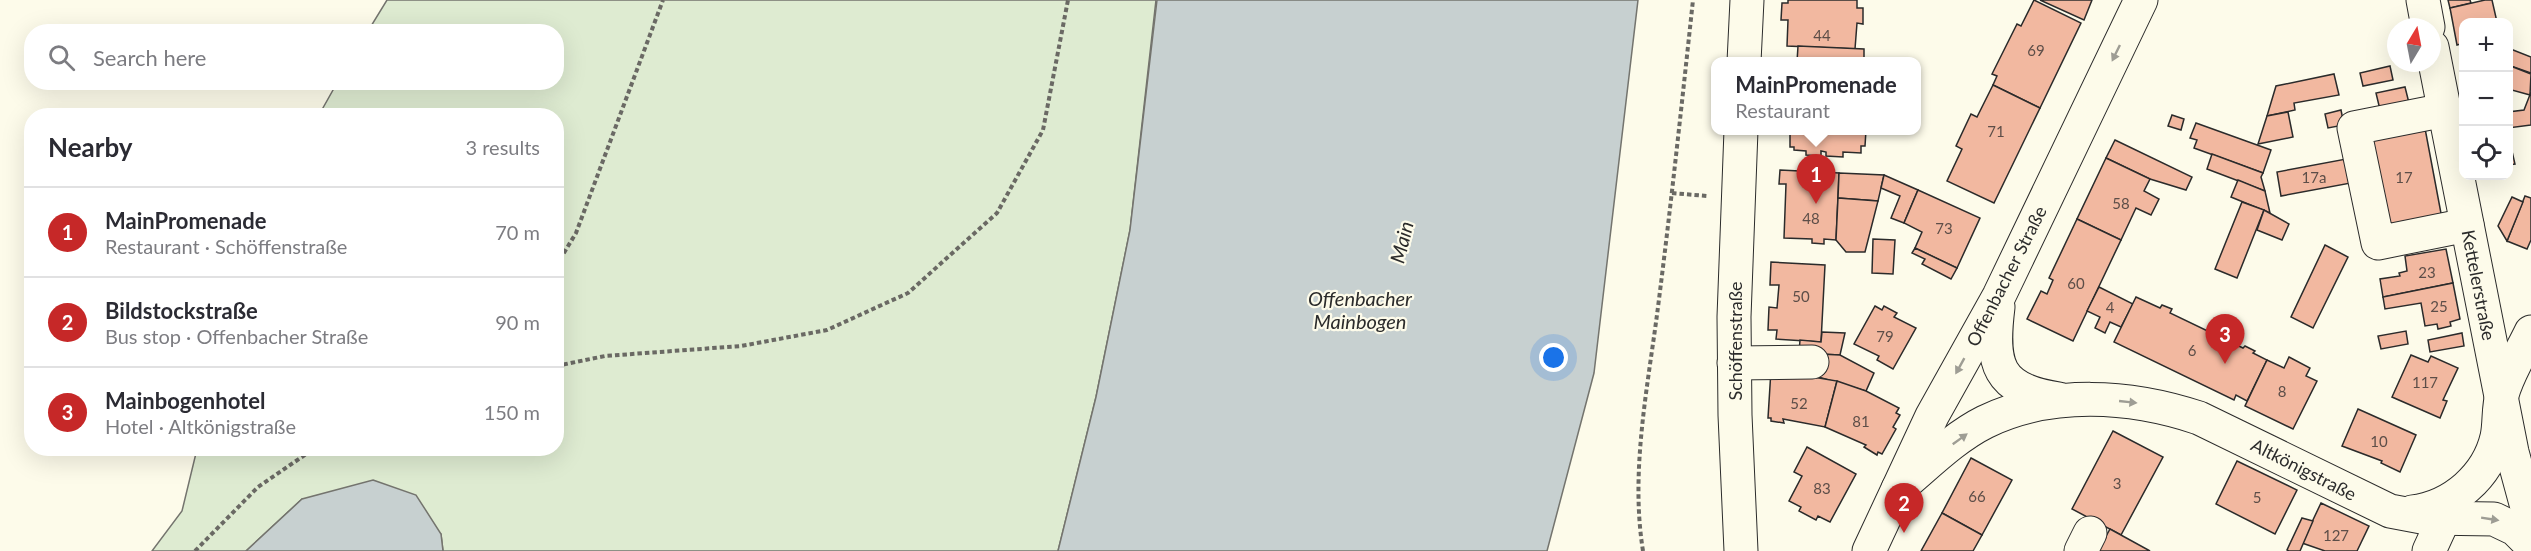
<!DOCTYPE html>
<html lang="en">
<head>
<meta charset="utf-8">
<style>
  body { margin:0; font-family:Lato,sans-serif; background:#f2f2f3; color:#2b2b33 }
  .controls { position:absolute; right:18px; top:18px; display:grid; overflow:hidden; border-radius:12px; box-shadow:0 6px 24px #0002 }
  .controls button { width:54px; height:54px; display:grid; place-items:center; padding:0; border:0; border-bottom:2px solid #e1e1e2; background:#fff; color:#2b2b33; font:30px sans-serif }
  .compass { position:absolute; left:2387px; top:18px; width:54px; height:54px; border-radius:50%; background:#fff; box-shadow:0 6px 24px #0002; rotate:10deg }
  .you { position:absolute; left:1554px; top:358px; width:21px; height:21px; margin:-15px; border:4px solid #fff; border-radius:50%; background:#1a73e8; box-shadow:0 0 0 9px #1a73e833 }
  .badge { display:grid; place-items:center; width:39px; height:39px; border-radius:50%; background:#c62828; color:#fff; font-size:20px; font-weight:700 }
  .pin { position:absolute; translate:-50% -50px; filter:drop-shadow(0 2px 3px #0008) }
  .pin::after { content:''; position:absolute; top:32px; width:21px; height:18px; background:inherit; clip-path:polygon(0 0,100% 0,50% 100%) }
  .popup { position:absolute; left:1711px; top:57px; width:210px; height:78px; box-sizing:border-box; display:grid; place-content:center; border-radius:12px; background:#fff; filter:drop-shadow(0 2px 4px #0005); font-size:20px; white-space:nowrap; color:#7c7c81 }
  .popup b { font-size:22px; color:#2b2b33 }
  .popup::after { content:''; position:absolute; left:50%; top:100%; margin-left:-12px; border:12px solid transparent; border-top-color:#fff }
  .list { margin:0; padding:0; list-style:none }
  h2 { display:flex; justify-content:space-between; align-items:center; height:78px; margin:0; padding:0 24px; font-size:26px }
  h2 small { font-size:20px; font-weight:400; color:#7c7c81 }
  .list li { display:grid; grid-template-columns:39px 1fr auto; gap:18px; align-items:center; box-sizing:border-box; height:90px; padding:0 24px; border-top:2px solid #e1e1e2 }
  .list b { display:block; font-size:22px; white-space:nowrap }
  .list p { margin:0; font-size:20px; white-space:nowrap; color:#7c7c81 }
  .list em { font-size:20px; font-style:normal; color:#7c7c81 }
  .icon { flex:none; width:33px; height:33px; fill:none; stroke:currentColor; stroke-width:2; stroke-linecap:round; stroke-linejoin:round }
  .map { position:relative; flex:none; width:2531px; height:551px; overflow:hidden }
  .search { position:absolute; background:#fff; box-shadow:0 6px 24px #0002; left:24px; top:24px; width:540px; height:66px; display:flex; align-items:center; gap:15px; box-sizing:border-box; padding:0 21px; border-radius:24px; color:#7c7c81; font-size:22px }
  .panel { position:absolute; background:#fff; box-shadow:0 6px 24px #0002; left:24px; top:108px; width:540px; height:348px; border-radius:24px }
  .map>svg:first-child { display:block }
  .green { fill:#deebd1; stroke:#74746e; stroke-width:1.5 }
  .water { fill:#c7d0d0; stroke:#74746e; stroke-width:1.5 }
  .building { fill:#f2b8a0; stroke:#2b2b2b; stroke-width:1.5 }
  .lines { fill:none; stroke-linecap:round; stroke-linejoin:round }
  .minor-casing { stroke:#2b2b2b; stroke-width:35 }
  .path { stroke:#6a6964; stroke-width:4; stroke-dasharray:4.5 3; stroke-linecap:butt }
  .minor { stroke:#fdfbea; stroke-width:33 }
  .oneway { fill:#9e9d94 }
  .labels { text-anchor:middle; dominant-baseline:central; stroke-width:4.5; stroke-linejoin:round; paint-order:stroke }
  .number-label { font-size:15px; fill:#5d4e48 }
  .street-label { font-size:18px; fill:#2b2b2b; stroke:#fdfbea }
  .water-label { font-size:20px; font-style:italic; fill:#2b2b2b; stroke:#fdfbea }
</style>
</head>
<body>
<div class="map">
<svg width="2531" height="551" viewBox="0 0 2531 551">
  <rect width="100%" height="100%" fill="#fdfbea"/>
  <path class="green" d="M387,0H1156L1130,230L1096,397L1058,551H443L441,534L302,499L246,551H152L182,511L197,449L556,448V116L319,115L337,83L556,82V32L368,31Z"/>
  <g class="water">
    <path d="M1157,0H1638L1594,373L1547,551H1058L1096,397L1130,230Z"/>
    <path d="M373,480L416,495L441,534L443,551H246L302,499Z"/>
  </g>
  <g class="building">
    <path d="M1788,0H1857V8H1863V24L1857,23L1855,49L1787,46L1788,20H1781L1782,3H1788Z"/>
    <path d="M2034,0L2081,23L2040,108L1993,85L1997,76L1992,74L2017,24L2021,26Z"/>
    <path d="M2040,0H2092L2084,20Z"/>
    <path d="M2448,0H2470L2471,3L2450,8Z"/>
    <path d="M2485,0H2492L2497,22H2464V43L2457,45L2450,8Z"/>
    <path d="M1798,46L1864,49V62H1797Z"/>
    <path d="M2508,48L2531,57V73L2508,65Z"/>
    <path d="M2508,65L2531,74L2530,95L2508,89Z"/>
    <path d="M2390,66L2393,80L2363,86L2360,73Z"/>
    <path d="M2334,74L2339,95L2294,103L2295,110L2267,116L2276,86Z"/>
    <path d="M1993,85L2040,108L1994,203L1947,181L1962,149L1956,146L1971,114L1977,117Z"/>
    <path d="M2405,87L2411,111L2382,118L2376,93Z"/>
    <path d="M2531,92V125L2508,128V112L2524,110Z"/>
    <path d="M2341,110L2344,125L2328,128L2325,114Z"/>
    <path d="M2288,112L2293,137L2258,144L2267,116Z"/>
    <path d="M2172,115L2184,119L2181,130L2168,126Z"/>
    <path d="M2196,123L2271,150L2263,173L2194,148L2197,140L2190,138Z"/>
    <path d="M2424,123L2443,224L2385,235L2370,133Z"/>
    <path d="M1790,130H1866L1865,146H1861V153L1843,152V157L1826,156V152L1821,151V156L1806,155V151L1794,150V147H1790Z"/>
    <path d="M2508,134L2515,164L2508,165Z"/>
    <path d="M2115,140L2192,177L2186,190L2150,179L2106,158Z"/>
    <path d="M2212,154L2263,173L2261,177L2265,191L2207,169Z"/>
    <path d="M2106,158L2150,179L2144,191L2159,199L2151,215L2136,208L2121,240L2077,219Z"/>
    <path d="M2346,159L2351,183L2281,196L2277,172Z"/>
    <path d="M1780,170L1839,173L1836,240L1824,239V244L1812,243V239L1784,238L1786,184H1779Z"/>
    <path d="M1839,173L1884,175L1878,201L1838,198Z"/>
    <path d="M1884,175L1918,190L1904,223L1891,218L1900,196L1881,188Z"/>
    <path d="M2238,180L2265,191L2270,213L2231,197Z"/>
    <path d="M1918,190L1980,218L1957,268L1915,248L1922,232L1904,223Z"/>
    <path d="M2525,196L2531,198V240L2527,249L2507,241Z"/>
    <path d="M2512,197L2523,202L2507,241L2498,226Z"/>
    <path d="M1838,198L1878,201L1865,252H1846L1836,240Z"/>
    <path d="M2242,202L2264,210L2237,278L2215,269Z"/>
    <path d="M2264,210L2289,224L2282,240L2257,230Z"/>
    <path d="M2077,219L2121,240L2073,341L2027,319L2041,291L2047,294L2053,280L2049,278Z"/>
    <path d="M1873,239L1895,240L1893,274L1872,273Z"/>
    <path d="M2325,245L2348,257L2313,328L2291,317Z"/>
    <path d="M1915,248L1957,268L1951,279L1922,264L1925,259L1912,253Z"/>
    <path d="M2446,249L2453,283L2383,297L2380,279L2400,276L2399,273L2407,271L2405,256Z"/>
    <path d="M1771,262L1825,265L1821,342L1776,339L1777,330H1768L1769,307L1777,308L1779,285H1770Z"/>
    <path d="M2453,283L2460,319L2450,322L2451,326L2438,329L2437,324L2425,326L2421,303L2385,309L2383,297Z"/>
    <path d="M2099,287L2133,304L2121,327L2110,322L2105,333L2095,328L2100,317L2087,311Z"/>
    <path d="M2136,297L2160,308L2162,305L2172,309L2170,313L2243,348L2245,346L2255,351L2253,353L2267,360L2247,401L2236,395L2234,400L2114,342Z"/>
    <path d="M1875,306L1882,310L1884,306L1897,313L1894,317L1916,328L1893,369L1877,360L1879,356L1854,344Z"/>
    <path d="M2406,331L2408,344L2381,349L2378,336Z"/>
    <path d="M1822,332L1845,333L1840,355L1799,353L1800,340L1821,342Z"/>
    <path d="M2462,333L2464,346L2430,352L2428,340Z"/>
    <path d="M1819,354L1840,355L1874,373L1866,391L1815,376Z"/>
    <path d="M2411,355L2428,362L2431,356L2458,368L2443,400L2447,401L2440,418L2392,397Z"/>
    <path d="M2289,357L2310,368L2306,376L2317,381L2293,429L2245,406L2267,360L2284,368Z"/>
    <path d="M1771,370L1837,381L1825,427L1783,419L1784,423L1771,421V418H1768Z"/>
    <path d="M1837,381L1866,391L1899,408L1896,413L1900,415L1893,427L1896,429L1882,454L1878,452L1877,455L1864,447L1866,445L1825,427Z"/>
    <path d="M2358,409L2416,435L2400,472L2381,463L2382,461L2342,446Z"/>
    <path d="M2113,431L2163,457L2121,535L2072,509Z"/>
    <path d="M1807,447L1856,474L1830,522L1818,516L1816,520L1799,511L1801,507L1789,501L1802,476L1794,472Z"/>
    <path d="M1971,458L2012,480L1982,535L1942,513Z"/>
    <path d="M2237,461L2297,490L2275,534L2216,504Z"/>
    <path d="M2321,503L2369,526L2357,551H2325L2302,543Z"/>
    <path d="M1942,513L1982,535L1973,551H1921Z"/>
    <path d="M2302,518L2313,521L2300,551H2289L2287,550Z"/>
    <path d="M2110,529L2150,551H2098Z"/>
  </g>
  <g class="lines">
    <defs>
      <g id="minor">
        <path d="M2423,0L2428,27"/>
        <path d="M2432,47L2512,452L2531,522"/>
        <path d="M1744,62L1747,0"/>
        <path d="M2445,110L2354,128L2378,243L2467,225"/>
        <path d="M1998,307C1991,364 1996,390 2059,399"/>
        <path d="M1734,363L1812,362"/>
        <path d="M1898,489C1926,466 1953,438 1985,422C2051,390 2130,395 2199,418L2390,511L2427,518L2494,519L2515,529L2531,545"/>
        <path d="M2412,512C2453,507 2488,476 2497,437C2500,423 2498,408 2502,395C2507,375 2522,351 2531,332"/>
        <path d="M1741,551L1735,415L1734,317L1741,130"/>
        <path d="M1869,551L1932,416L1999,296L2141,0"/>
        <path d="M2081,551L2090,533"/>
        <path d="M2429,551L2452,501"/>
      </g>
    </defs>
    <use href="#minor" class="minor-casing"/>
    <g class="path">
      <path d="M1672,193L1707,196"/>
      <path d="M556,266L576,233L663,0"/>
      <path d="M556,366L605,356L741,346L827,330L908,293L997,213L1043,130L1068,0"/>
      <path d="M195,551L258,487L315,448"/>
      <path d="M1643,551C1630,471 1648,386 1658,307C1671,205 1682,102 1693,0"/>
    </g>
    <use href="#minor" class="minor"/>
  </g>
  <defs><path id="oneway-solid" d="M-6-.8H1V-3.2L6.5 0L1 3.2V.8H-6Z" transform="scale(1.5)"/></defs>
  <g class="oneway">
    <use href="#oneway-solid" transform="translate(2116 53) rotate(116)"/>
    <use href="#oneway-solid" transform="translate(1960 366) rotate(119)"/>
    <use href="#oneway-solid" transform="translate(2128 402) rotate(6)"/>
    <use href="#oneway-solid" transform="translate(1960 439) rotate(-36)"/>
    <use href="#oneway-solid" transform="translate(2490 519) rotate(9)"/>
  </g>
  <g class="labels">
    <g class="number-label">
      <text x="1822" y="35">44</text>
      <text x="2036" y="50">69</text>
      <text x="1996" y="131">71</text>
      <text x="2314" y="177">17a</text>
      <text x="2404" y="177">17</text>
      <text x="2121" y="203">58</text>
      <text x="1811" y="218">48</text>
      <text x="1944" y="228">73</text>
      <text x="2427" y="272">23</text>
      <text x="2076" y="283">60</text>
      <text x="1801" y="296">50</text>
      <text x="2439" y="306">25</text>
      <text x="2110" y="307">4</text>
      <text x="1885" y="336">79</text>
      <text x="2192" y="350">6</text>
      <text x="2425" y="382">117</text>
      <text x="2282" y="391">8</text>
      <text x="1799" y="403">52</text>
      <text x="1861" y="421">81</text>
      <text x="2379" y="441">10</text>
      <text x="2117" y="483">3</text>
      <text x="1822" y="488">83</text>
      <text x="1977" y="496">66</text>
      <text x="2257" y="497">5</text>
      <text x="2336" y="535">127</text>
    </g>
    <g class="street-label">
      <text transform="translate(2006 276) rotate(-63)">Offenbacher Straße</text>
      <text transform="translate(2479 285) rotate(79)">Kettelerstraße</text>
      <text transform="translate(1735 341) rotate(-90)">Schöffenstraße</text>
      <text transform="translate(2304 469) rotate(27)">Altkönigstraße</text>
    </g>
    <g class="water-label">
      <text transform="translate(1401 242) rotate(-76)">Main</text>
      <text x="1360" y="298">Offenbacher<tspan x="1360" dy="23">Mainbogen</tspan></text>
    </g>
  </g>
</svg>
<div class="controls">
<button>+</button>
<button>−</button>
<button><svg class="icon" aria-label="locate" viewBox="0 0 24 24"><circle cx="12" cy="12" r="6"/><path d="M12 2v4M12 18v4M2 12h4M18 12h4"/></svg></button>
</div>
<svg class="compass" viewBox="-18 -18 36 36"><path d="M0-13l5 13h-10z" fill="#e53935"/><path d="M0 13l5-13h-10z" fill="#7c7c81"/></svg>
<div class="you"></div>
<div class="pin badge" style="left:1816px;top:204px">1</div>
<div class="popup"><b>MainPromenade</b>Restaurant</div>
<div class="pin badge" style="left:1904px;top:533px">2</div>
<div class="pin badge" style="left:2225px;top:364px">3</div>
<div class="search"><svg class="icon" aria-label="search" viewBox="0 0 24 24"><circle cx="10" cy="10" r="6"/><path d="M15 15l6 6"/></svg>Search here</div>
<section class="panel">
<h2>Nearby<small>3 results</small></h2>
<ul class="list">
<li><span class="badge">1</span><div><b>MainPromenade</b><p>Restaurant · Schöffenstraße</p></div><em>70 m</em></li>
<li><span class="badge">2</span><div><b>Bildstockstraße</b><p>Bus stop · Offenbacher Straße</p></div><em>90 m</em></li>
<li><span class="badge">3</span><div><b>Mainbogenhotel</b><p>Hotel · Altkönigstraße</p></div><em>150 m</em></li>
</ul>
</section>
</div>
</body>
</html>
